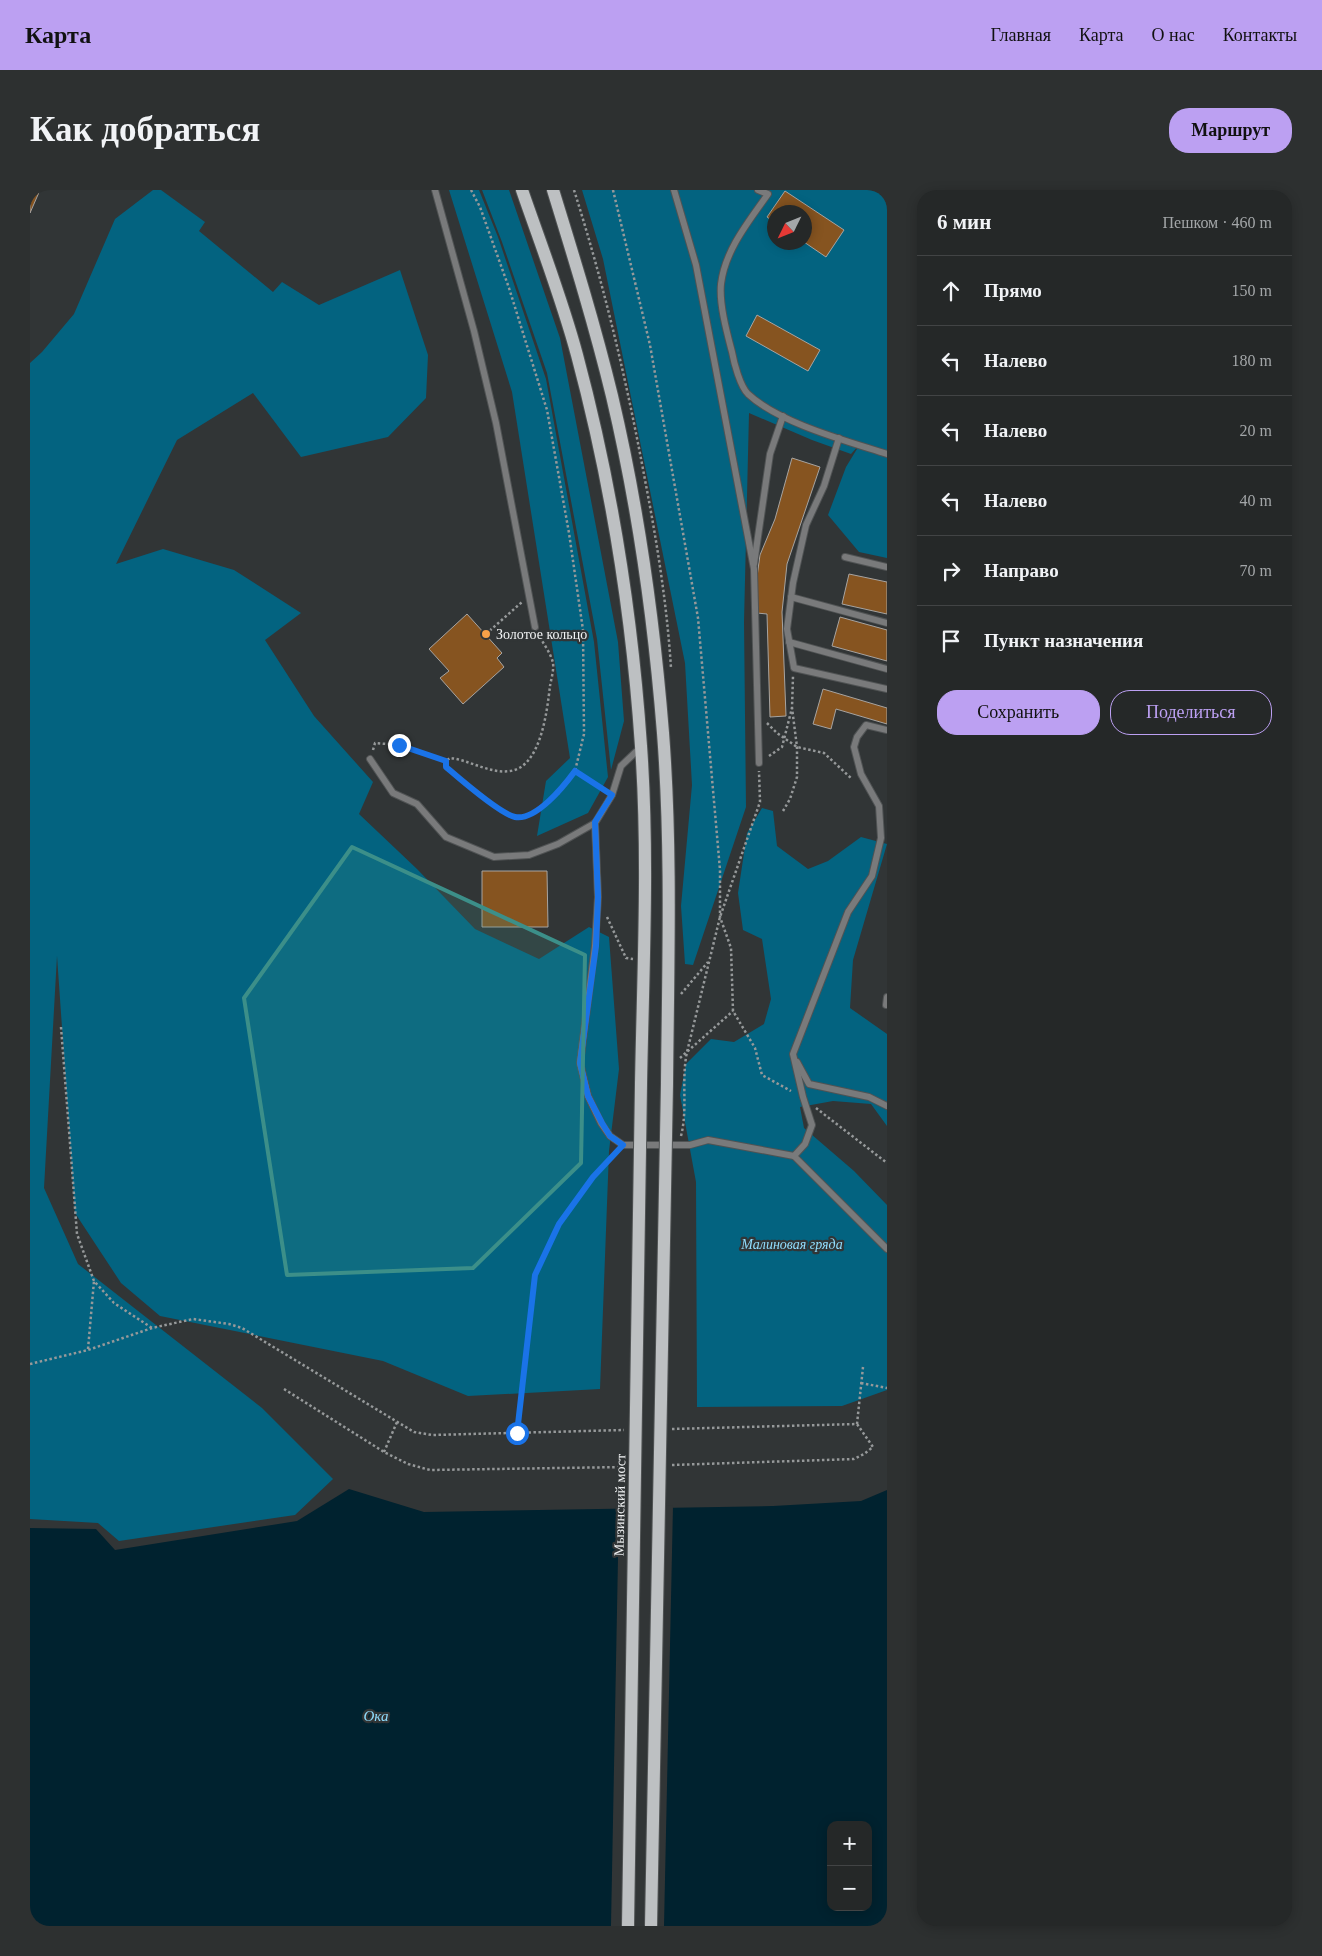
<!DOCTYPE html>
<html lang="ru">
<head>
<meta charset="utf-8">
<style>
  body { margin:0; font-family:Georgia,serif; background:#2d3030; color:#f1f3f6 }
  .controls { position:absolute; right:15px; bottom:15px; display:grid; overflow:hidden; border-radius:10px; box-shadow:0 2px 12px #0003 }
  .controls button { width:45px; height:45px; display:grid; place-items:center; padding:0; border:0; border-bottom:1px solid #424445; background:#252828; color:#f1f3f6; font:25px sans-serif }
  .compass { position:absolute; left:737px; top:15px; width:45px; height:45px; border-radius:50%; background:#252828; box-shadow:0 2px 12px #0003; rotate:227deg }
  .stop { position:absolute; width:15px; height:15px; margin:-11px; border:4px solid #1a73e8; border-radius:50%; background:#fff }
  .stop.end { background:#1a73e8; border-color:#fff; box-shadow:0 1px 5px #0008 }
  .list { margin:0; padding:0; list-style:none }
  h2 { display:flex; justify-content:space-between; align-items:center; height:65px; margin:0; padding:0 20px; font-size:21px }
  h2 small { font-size:16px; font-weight:400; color:#a3a6a8 }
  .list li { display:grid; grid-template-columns:32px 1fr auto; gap:15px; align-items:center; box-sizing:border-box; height:70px; padding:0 20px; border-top:1px solid #424445 }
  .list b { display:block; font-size:19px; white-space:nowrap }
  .list em { font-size:16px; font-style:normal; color:#a3a6a8 }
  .actions { display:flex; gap:10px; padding:15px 20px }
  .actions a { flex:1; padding:11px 0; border:1px solid #bca0f2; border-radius:20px; text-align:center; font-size:18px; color:#bca0f2 }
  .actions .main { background:#bca0f2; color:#111 }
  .icon { flex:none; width:28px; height:28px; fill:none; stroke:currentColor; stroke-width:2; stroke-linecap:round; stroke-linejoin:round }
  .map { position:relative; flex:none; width:857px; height:1736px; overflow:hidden; border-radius:20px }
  header { display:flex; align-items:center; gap:30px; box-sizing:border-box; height:70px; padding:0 25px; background:#bca0f2; color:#111 }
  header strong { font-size:24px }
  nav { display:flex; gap:28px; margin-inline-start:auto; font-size:18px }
  .intro { display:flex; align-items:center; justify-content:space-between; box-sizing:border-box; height:120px; padding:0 30px }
  h1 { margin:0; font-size:35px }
  .button { padding:12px 22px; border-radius:20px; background:#bca0f2; color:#111; font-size:18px; font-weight:700 }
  main { display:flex; gap:30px; padding:0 30px }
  aside { flex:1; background:#252828; border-radius:20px; box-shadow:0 2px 12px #0003 }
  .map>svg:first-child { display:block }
  .green { fill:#036380; fill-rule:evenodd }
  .water { fill:#00222f; fill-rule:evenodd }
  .pier { fill:#313536 }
  .building { fill:#865420; stroke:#a7a4a1 }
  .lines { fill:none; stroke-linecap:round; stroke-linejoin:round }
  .lane-casing { stroke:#505354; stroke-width:8 }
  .primary-casing { stroke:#505354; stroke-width:14 }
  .path { stroke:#96999a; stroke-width:2.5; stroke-dasharray:2.5 2.5; stroke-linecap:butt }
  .lane { stroke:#797a7b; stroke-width:6 }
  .primary { stroke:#bdc0c2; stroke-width:12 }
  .primary-bridge-casing { stroke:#505354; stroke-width:14; stroke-linecap:butt }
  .primary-bridge { stroke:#bdc0c2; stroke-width:12 }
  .route { stroke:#1a73e8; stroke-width:6 }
  .marked { fill:#3c8f89; fill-opacity:0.2; stroke:#3c8f89; stroke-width:4; stroke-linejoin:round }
  .poi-dot { fill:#f7a148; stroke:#313536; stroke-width:2 }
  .labels { text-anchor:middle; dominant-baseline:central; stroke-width:4.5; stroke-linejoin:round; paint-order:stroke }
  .poi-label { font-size:14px; fill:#f1f3f4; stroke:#313536; text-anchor:start }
  .park-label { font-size:14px; font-style:italic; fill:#90ddfd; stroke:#313536 }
  .street-label { font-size:14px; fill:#f1f3f4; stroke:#313536 }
  .water-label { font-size:15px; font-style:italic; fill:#8edbfb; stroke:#313536 }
</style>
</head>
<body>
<header>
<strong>Карта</strong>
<nav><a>Главная</a><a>Карта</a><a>О нас</a><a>Контакты</a></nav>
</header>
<div class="intro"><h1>Как добраться</h1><a class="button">Маршрут</a></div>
<main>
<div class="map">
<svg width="857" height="1736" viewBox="0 0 857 1736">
  <rect width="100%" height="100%" fill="#313536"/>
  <g class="green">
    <path d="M123,0H131L175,32L169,41L243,102L252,92L289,115L370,80L398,165L396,208L358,247L271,267L223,203L147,250L86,374L133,359L204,380L271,423L235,450L284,526L343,592L329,624L387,679L445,739L509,769L559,737L579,747L589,879L579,961L570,1199L438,1206L353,1171L130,1126L91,1093L45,1023L27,766L14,998L48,1074L232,1218L303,1289L265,1325L89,1351L68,1333L0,1329V173L12,162L44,124L85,29Z"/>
    <path d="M419,0H449L468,47L516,189L564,452L578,587L558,623L507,646L516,591L540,568L482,202Z"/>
    <path d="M452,0H479L530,148L588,452L594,531L581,580L567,449L517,183L472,52Z"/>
    <path d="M552,0H857V368L829,362L798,325L816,277L830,254L821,264L782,250L719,223L714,432L716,617L663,775L655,774L651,716L662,595L655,473L573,69ZM744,22H774V52H744Z"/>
    <path d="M732,618L743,621L747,656L778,679L798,671L831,647L857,654L823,770L820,818L857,844V936L841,914L803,911L770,917L774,938L824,981L857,1015V1200L812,1216L667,1217L666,992L650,905L656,874L681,849L704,852L734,834L741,809L732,749L713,740L708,703L717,643Z"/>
  </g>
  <path class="water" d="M319,1299L394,1322L743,1316L831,1311L857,1300V1736H0V1338L66,1339L85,1360L267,1331ZM801,1635H838V1717H801Z"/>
  <path class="pier" d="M643,1315L634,1736H581L589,1316Z"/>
  <g class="building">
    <path d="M0,0H10L0,23Z"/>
    <path d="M755,1L814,40L796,67L774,52V22H744V32L737,27Z"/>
    <path d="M727,125L790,160L778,181L716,146Z"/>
    <path d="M762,268L790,277L757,374L752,422L756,526L740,527L737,424L727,423L726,394L730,365L745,329Z"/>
    <path d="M819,384L857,392V424L812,414Z"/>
    <path d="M437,424L472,463L467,468L474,477L433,514L410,488L419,481L399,459Z"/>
    <path d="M810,427L857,440V471L802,456Z"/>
    <path d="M793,499L857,518V534L806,519L801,539L783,534Z"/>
    <path d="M452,681H517L518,737H452Z"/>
  </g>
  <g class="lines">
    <defs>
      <g id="lane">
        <path d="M405,0L444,141L466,233L505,437"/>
        <path d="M644,0L666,75L724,379L729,573"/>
        <path d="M728,0L738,4C719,31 695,60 691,94C689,114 697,143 702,162C704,173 710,196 718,204C749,233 817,251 857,264"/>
        <path d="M809,248L794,296L776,335L763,393L757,439L764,478L857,499"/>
        <path d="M815,367L857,377"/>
        <path d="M724,374L740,264L753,226"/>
        <path d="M761,407L857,433"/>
        <path d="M759,452L857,479"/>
        <path d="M340,569L363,603L387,614L416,647L464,667L499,665L528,654L565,633L582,605L591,576L610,558"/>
        <path d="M565,633L568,707L565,756L550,873L558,906L571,933L580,946L593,955H660L678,950L764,966L857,1059"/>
        <path d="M856,815L857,807"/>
        <path d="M767,872L779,894L839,907L857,916"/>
        <path d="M764,966L775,954L782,935L773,907L763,864L818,722L842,686L851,648L849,616L831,584L824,557L827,547L836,535L857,540"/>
      </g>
      <g id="primary">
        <path d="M492,0C511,55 532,109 547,165C581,292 602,424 611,556C619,668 613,781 611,894"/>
        <path d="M523,0C544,68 565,136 582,206C608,316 624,430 633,543C642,660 638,778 637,894"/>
      </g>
    </defs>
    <use href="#lane" class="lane-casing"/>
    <use href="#primary" class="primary-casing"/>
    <g class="path">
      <path d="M441,0L450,17L479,98L517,220L539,343L553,440L554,544L545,581L529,603L500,625L486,627L473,622L416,577V571L420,568C440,570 459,584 480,581C511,577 517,521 520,496C521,490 524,480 523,473C521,464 514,454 509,446"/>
      <path d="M544,0C574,95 597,192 615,290C627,352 637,415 641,478"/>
      <path d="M583,0L620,155L668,428L690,680V727L701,758L703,821L725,858L732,885L761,901"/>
      <path d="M456,444L492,412"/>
      <path d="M737,533L747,543L767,557L794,563L822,589"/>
      <path d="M343,560L345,553L369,555L416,571"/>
      <path d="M739,566L752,557L762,518"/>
      <path d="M545,581L573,599"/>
      <path d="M753,621L760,609L767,587V557L762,518L763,486"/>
      <path d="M577,727L596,768L603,769"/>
      <path d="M651,804L678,772"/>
      <path d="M31,837L47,1044L64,1091L84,1113L122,1138"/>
      <path d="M650,868L703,821"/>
      <path d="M786,918L857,973"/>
      <path d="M651,946C658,919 651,890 657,862L690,727L730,612L729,581"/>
      <path d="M58,1159L64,1091"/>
      <path d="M0,1174L58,1160L122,1138L163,1129L199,1134L212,1138L384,1242L402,1245L594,1240"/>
      <path d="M831,1193L857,1198"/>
      <path d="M254,1199L354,1262L378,1274L400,1280L594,1277"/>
      <path d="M642,1239L827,1234L833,1177"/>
      <path d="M487,1243L505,1085L529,1034L563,987L587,961"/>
      <path d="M354,1262L367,1232"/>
      <path d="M642,1275L824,1269L834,1264L843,1257L827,1234"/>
    </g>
    <use href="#lane" class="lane"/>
    <use href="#primary" class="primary"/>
    <defs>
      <g id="primary-bridge">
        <path d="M598,1736L611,894"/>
        <path d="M621,1736L637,894"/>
      </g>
    </defs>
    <use href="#primary-bridge" class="primary-bridge-casing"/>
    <use href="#primary-bridge" class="primary-bridge"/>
  </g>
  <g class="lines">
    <path class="route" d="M369,555L416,571V577C430,589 470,624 485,627C506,631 534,596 545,581L582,605L565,632L568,707L566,756L550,873L558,906L572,933L580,946L593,955L563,987L529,1034L505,1085L487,1243"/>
  </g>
  <path class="marked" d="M322,657L555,765L551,973L443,1078L257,1085L214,808Z"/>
  <circle class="poi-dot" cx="456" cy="444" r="5"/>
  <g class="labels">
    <g class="poi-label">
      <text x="466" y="444">Золотое кольцо</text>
    </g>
    <g class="park-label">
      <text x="762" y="1054">Малиновая гряда</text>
    </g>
    <g class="street-label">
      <text transform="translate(590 1315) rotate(-89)">Мызинский мост</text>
    </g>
    <g class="water-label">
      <text x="346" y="1526">Ока</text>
    </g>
  </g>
</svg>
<div class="controls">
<button>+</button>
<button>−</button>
</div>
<svg class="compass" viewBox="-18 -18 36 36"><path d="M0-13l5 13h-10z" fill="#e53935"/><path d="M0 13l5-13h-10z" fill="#a3a6a8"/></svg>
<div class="stop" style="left:487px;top:1243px"></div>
<div class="stop end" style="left:369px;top:555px"></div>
</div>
<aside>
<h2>6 мин<small>Пешком · 460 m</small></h2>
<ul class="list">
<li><svg class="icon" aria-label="ahead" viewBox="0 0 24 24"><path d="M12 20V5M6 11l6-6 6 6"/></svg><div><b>Прямо</b></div><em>150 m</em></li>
<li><svg class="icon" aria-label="left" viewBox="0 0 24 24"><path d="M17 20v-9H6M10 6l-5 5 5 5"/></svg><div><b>Налево</b></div><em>180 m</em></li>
<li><svg class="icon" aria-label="left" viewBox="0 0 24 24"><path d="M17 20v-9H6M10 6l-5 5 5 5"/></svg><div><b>Налево</b></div><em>20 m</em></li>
<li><svg class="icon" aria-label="left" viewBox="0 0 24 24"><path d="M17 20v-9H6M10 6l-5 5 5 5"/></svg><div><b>Налево</b></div><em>40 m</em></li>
<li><svg class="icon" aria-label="right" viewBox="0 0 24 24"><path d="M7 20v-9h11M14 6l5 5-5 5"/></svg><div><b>Направо</b></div><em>70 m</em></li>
<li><svg class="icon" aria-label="arrive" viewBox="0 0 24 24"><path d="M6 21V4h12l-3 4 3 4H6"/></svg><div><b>Пункт назначения</b></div></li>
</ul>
<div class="actions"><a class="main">Сохранить</a><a>Поделиться</a></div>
</aside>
</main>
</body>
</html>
